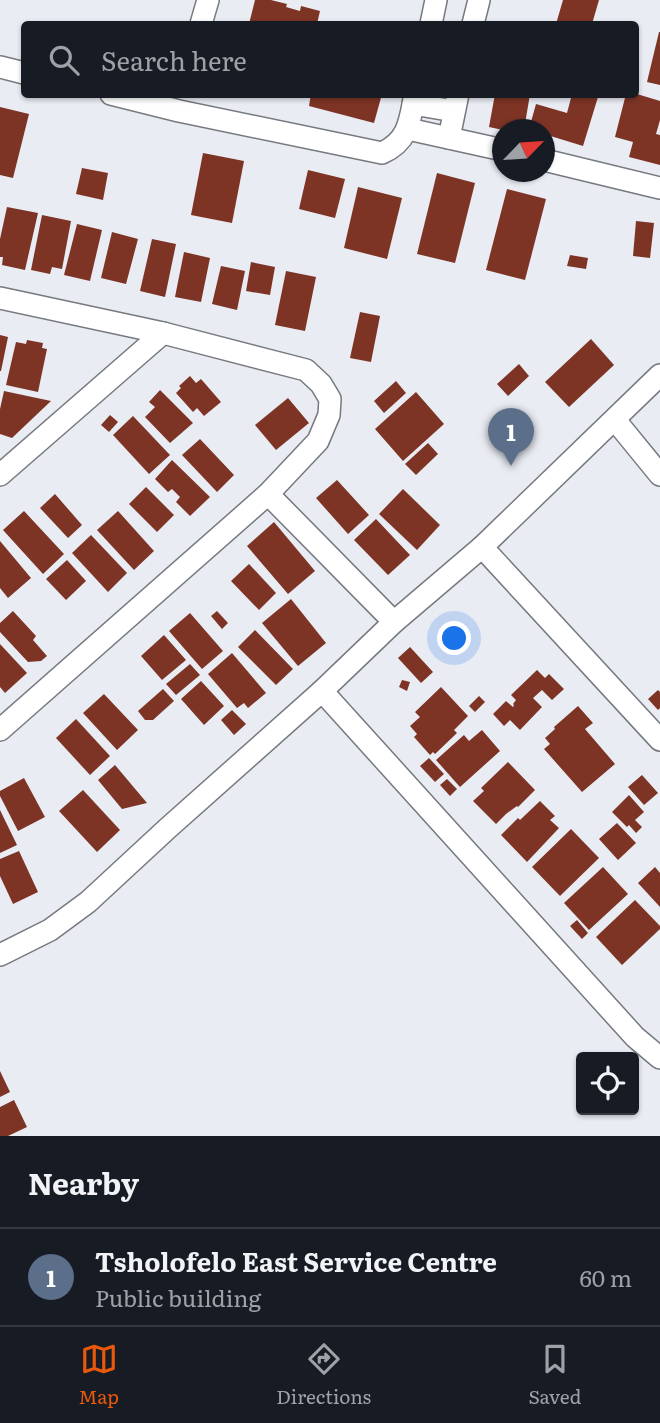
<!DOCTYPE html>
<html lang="en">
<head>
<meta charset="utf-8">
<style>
  body { margin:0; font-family:Literata,serif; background:#20242c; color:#f1f3f6 }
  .controls { position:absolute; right:21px; bottom:21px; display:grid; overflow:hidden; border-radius:7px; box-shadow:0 2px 5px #0004 }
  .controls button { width:63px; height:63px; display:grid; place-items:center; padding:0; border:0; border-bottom:2px solid #363941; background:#171b24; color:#f1f3f6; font:35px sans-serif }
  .compass { position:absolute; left:492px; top:119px; width:63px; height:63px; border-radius:50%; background:#171b24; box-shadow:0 2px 5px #0004; rotate:65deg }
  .you { position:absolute; left:455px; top:639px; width:24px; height:24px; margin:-18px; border:5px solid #fff; border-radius:50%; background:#1a73e8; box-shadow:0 0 0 10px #1a73e833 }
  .badge { display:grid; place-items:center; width:46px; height:46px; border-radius:50%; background:#ea580c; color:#fff; font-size:23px; font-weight:700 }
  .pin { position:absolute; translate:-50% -58px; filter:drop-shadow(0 2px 4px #0008) }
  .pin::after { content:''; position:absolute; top:37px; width:24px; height:21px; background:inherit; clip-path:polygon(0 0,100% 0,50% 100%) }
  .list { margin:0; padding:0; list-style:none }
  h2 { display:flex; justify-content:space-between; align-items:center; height:91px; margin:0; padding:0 28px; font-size:30px }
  h2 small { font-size:23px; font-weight:400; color:#9ea1a6 }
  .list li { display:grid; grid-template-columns:46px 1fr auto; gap:21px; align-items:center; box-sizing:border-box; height:98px; padding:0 28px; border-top:2px solid #363941 }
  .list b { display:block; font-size:26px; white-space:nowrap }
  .list p { margin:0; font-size:23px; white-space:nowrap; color:#9ea1a6 }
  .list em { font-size:23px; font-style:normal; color:#9ea1a6 }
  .icon { flex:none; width:38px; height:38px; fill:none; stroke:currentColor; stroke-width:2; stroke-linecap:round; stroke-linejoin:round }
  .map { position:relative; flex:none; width:660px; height:1136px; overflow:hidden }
  .search { position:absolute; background:#171b24; box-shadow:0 2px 5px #0004; left:21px; right:21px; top:21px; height:77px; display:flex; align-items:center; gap:18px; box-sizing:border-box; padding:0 24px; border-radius:7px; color:#9ea1a6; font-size:26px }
  .sheet { height:189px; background:#171b24 }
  nav { display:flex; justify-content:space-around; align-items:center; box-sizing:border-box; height:98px; border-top:2px solid #363941; background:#171b24; font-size:19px; color:#9ea1a6 }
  nav a { display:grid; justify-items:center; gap:4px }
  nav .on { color:#ea580c }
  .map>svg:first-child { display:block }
  .building { fill:#7d3425 }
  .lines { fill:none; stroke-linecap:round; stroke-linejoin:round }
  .minor-casing { stroke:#76797f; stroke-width:24 }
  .minor { stroke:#fff; stroke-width:21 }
</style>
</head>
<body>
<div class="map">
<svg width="660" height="1136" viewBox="0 0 660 1136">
  <rect width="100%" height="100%" fill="#eaecf4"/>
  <g class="building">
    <path d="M255,0H271L287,4L286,7L300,11L301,6L320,11L317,24H249Z"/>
    <path d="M563,0H599L592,24H556Z"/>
    <path d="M659,32H660V85L647,82Z"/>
    <path d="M311,94H382L374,123L309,106Z"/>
    <path d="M495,94H530L524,130H503L489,127Z"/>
    <path d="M563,94H591L598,97L583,146L544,134V130L529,129L536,104L567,113L571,98Z"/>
    <path d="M626,94H637L660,101V120L656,134L660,135V165L629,157L633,142L615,137Z"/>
    <path d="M0,107L29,114L13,178L0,175Z"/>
    <path d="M203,153L244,161L232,223L191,215Z"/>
    <path d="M82,168L108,173L103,200L76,194Z"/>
    <path d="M308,170L345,179L335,218L299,209Z"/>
    <path d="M437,173L475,183L455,263L417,254Z"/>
    <path d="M358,187L402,198L387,259L344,248Z"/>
    <path d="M507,189L546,199L525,280L486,270Z"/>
    <path d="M7,207L38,213L25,270L2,265L3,257H0V239Z"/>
    <path d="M42,215L71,221L62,269L52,267L50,274L31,270Z"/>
    <path d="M636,221L654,223L650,258L633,256Z"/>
    <path d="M77,224L102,230L90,281L64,275Z"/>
    <path d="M112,232L138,239L126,284L101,278Z"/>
    <path d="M152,239L176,244L165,297L140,291Z"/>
    <path d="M184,252L210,258L201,302L175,297Z"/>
    <path d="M570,255L588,258L586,269L567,266Z"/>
    <path d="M251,262L275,267L270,295L246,291Z"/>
    <path d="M221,266L245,271L237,310L212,304Z"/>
    <path d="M286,271L316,277L305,331L275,325Z"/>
    <path d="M360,312L380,316L371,362L350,358Z"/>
    <path d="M0,335L8,337L1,371H0Z"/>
    <path d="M591,339L614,365L569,407L545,382Z"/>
    <path d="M27,340L43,343L42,348L47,349L38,392L6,385L16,342L26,344Z"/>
    <path d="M519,364L529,376L508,396L497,384Z"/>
    <path d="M190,376L196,383L201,379L221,402L204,416L197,408L193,412L176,393L181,388L179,386Z"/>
    <path d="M396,381L406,393L384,413L374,401Z"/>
    <path d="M160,390L193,423L170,443L145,417L155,407L149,402Z"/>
    <path d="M4,391L51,401L12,438L0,434V409Z"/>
    <path d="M416,392L444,424L403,461L375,429Z"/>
    <path d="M288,398L309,423L276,450L255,425Z"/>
    <path d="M110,415L118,422L109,432L101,425Z"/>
    <path d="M133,416L170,455L149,474L113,435Z"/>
    <path d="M200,439L234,475L217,492L182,455Z"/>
    <path d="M428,443L438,454L416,475L405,464Z"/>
    <path d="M172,460L210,497L190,516L176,502L180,497L172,489L168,492L155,479Z"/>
    <path d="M337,480L369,515L348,534L316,498Z"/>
    <path d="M146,487L174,515L157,532L129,504Z"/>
    <path d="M403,489L440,525L417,550L379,514Z"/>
    <path d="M55,494L82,525L68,538L40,508Z"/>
    <path d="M24,511L64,554L43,574L3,530Z"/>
    <path d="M118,511L154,551L134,570L97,530Z"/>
    <path d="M376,519L410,555L388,575L354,540Z"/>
    <path d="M274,522L315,571L288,594L247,546Z"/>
    <path d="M91,535L127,573L108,592L72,553Z"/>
    <path d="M0,541L31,578L8,598L0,588Z"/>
    <path d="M67,560L86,581L66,600L46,579Z"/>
    <path d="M249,564L276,593L259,610L231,581Z"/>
    <path d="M291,599L326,643L298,666L262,623Z"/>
    <path d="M13,611L36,636L33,640L47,656L41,661L28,662L0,632V623Z"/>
    <path d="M217,611L228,623L222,629L211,616Z"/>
    <path d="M190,613L223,651L202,669L169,631Z"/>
    <path d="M255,630L293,669L276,685L238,647Z"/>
    <path d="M164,635L186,660L162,680L141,656Z"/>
    <path d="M0,644L27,673L5,693L0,687Z"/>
    <path d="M410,647L433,672L421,683L398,658Z"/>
    <path d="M232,653L266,693L248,708L244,703L237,708L208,674Z"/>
    <path d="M190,664L200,675L176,695L166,684Z"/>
    <path d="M537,670L545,678L549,674L564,689L552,700L542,690L533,698L542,707L520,730L510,720L504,726L493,714L506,701L513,707L514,705L513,704L516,700L511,695Z"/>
    <path d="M402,680L410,682L407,691L399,687Z"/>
    <path d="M201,681L224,706L204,725L181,699Z"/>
    <path d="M441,687L468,716L454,730L457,733L435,754L433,752L430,755L414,737L417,734L410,726L420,717L415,712Z"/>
    <path d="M163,689L174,701L153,720H145L138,711Z"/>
    <path d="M658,690L660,692V708L658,710L648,699Z"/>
    <path d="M104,694L138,730L117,750L83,713Z"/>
    <path d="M479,696L485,702L475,712L469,706Z"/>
    <path d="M578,706L593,723L585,729L615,764L582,792L544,749L550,744L545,738L555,729L554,727Z"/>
    <path d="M232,710L246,724L234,735L221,720Z"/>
    <path d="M76,719L110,756L90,775L56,738Z"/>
    <path d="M482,730L500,751L460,787L436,760L464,735L469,741Z"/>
    <path d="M429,758L444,774L435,782L420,766Z"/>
    <path d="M508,762L535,790L518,807L517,806L506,814L496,824L473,801L484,791L481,788Z"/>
    <path d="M115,765L147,803L122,809L98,780Z"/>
    <path d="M642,775L658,793L644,805L628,787Z"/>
    <path d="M24,778L45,817L18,831L0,796V791Z"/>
    <path d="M447,779L457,789L450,796L440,785Z"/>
    <path d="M83,790L120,830L97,852L59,811Z"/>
    <path d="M629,795L644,812L635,820L642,827L636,833L629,825L627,827L612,812Z"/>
    <path d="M540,801L555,816L550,820L559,828L527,862L501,835L518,818L520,820Z"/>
    <path d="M0,810L17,845L0,853Z"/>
    <path d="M617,823L636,843L618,860L599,839Z"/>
    <path d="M571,829L599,858L560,896L532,867Z"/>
    <path d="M19,851L38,892L13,904L0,876V859Z"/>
    <path d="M603,867L628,894L589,930L564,903Z"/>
    <path d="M655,867L660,873V907L638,883Z"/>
    <path d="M635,900L660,926V929L622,965L596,937Z"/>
    <path d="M577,920L588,933L582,939L570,926Z"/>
    <path d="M0,1071L10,1092L0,1097Z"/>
    <path d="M14,1100L27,1127L8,1136H0V1107Z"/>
  </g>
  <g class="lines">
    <defs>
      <g id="minor">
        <path d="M201,24L208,0"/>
        <path d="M431,24L436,0"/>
        <path d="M473,24L479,0"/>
        <path d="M0,67L24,73"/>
        <path d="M111,94L179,111L382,153C409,141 410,120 415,94"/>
        <path d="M413,104L454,111"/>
        <path d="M408,129L503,150"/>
        <path d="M449,138L458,94"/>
        <path d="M544,160L660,188"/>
        <path d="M0,298L163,333L306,370L321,384L330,399L329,415L318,441L268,494L0,730"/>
        <path d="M615,420L660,475"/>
        <path d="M0,475L163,333"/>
        <path d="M268,494L394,622"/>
        <path d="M482,547L660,740"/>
        <path d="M322,691L635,1037L660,1058"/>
        <path d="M0,955L50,930L88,902L168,828L322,691L394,622L482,547L660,375"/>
      </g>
    </defs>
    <use href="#minor" class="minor-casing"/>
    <use href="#minor" class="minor"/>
  </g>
</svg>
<div class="controls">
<button><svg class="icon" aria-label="locate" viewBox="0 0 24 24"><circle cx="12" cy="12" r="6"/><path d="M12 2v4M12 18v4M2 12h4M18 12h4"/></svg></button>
</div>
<svg class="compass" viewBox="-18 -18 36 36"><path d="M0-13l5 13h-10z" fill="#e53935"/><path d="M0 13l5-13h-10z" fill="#9ea1a6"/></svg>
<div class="you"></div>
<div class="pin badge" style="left:511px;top:466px;background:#5c6f8a">1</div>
<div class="search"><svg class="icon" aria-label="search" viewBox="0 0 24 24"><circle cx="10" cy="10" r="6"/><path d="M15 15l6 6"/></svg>Search here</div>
</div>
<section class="sheet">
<h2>Nearby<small></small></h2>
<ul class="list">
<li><span class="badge" style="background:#5c6f8a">1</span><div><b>Tsholofelo East Service Centre</b><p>Public building</p></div><em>60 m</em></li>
</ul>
</section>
<nav>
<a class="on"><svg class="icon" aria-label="map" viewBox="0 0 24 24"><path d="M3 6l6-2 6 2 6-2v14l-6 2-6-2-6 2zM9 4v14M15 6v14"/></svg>Map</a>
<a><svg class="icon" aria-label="directions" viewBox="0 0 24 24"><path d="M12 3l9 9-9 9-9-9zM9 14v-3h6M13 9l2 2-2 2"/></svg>Directions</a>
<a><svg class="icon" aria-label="saved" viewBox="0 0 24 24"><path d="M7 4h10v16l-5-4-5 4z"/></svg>Saved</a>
</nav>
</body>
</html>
